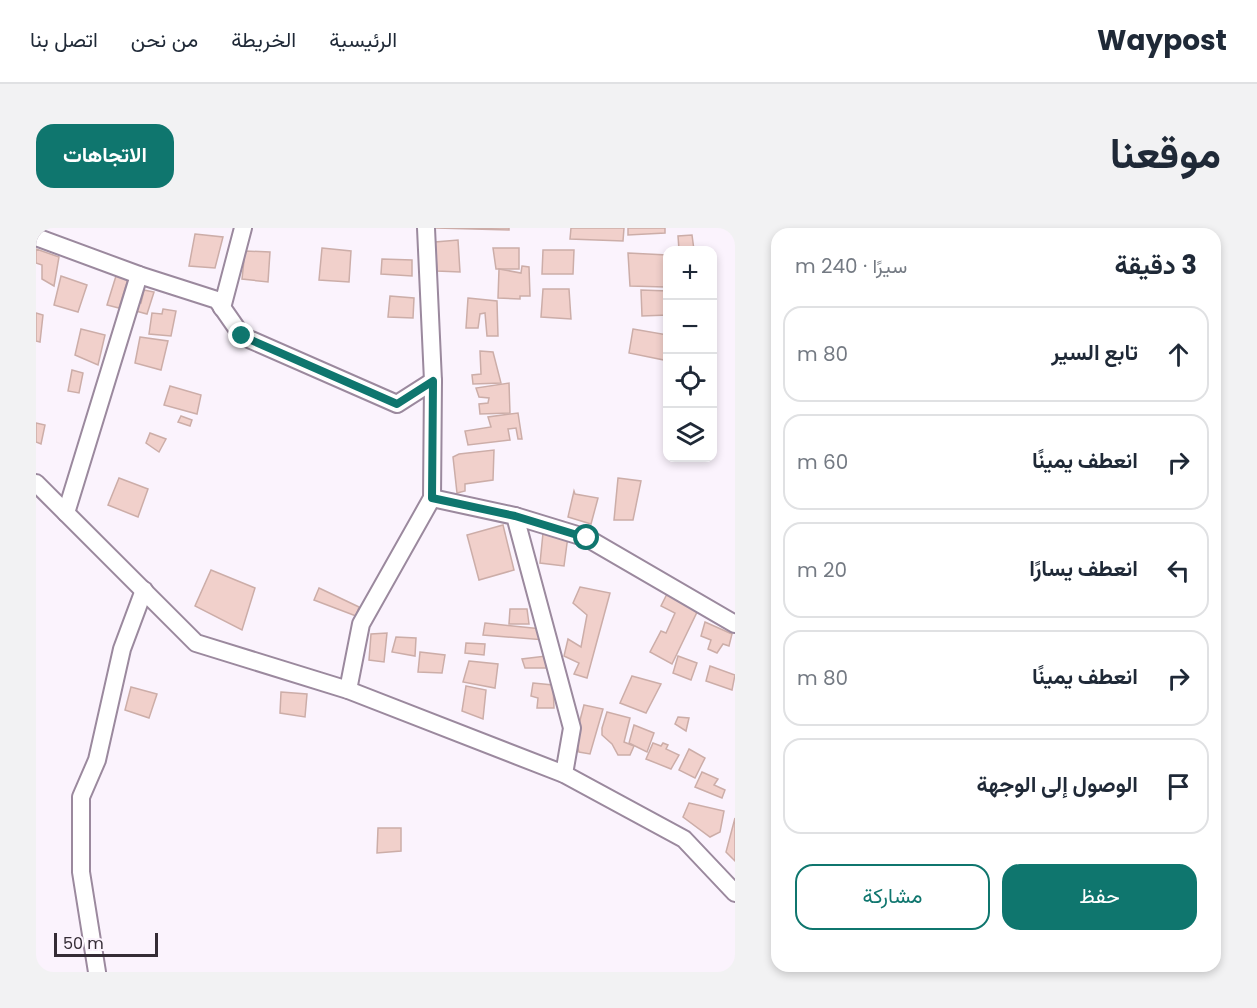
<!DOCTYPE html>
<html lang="ar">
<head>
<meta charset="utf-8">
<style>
  body { margin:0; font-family:Poppins,Vazirmatn,sans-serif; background:#f2f2f3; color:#1f2937; direction:rtl }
  .controls { position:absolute; right:18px; top:18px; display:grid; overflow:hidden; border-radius:12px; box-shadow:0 3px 9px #0003 }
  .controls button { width:54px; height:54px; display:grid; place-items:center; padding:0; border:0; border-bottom:2px solid #e0e1e3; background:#fff; color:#1f2937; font:30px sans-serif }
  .scale { position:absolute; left:18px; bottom:15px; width:104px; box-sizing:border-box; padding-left:6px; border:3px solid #342c35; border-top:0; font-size:16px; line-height:21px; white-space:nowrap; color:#342c35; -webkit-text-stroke:4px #fbf3fd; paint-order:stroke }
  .stop { position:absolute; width:18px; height:18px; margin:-14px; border:4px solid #0f766e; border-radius:50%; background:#fff }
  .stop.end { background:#0f766e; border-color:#fff; box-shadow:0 2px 6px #0008 }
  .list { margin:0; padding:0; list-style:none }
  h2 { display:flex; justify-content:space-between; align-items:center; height:78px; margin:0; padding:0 24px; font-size:26px }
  h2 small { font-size:20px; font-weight:400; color:#747a83 }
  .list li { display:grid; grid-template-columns:39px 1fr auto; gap:18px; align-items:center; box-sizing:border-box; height:96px; margin:0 12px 12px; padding:0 12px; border:2px solid #e0e1e3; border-radius:18px }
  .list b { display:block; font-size:22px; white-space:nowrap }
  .list em { font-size:20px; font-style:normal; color:#747a83 }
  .actions { display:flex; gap:12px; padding:18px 24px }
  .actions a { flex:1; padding:14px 0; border:2px solid #0f766e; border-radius:18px; text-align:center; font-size:21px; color:#0f766e }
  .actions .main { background:#0f766e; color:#fff }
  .icon { flex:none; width:33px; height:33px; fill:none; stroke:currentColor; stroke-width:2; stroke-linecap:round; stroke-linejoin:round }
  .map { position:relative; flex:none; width:699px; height:744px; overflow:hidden; direction:ltr; border-radius:18px }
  header { display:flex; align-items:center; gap:36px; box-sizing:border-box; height:84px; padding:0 30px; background:#fff; border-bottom:2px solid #e0e1e3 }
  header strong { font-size:28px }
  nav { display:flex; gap:33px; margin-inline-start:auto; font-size:21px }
  .intro { display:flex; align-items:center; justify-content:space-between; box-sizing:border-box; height:144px; padding:0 36px }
  h1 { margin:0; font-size:42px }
  .button { padding:15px 27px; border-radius:18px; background:#0f766e; color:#fff; font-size:21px; font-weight:700 }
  main { display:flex; gap:36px; padding:0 36px }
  aside { flex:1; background:#fff; border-radius:18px; box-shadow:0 3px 9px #0003 }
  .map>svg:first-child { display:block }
  .building { fill:#f1d0cb; stroke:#ccada8; stroke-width:1.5 }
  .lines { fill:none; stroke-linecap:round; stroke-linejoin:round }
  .street-casing { stroke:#9b899e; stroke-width:20 }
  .street { stroke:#fff; stroke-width:16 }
  .route { stroke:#0f766e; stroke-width:8 }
</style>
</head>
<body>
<header>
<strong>Waypost</strong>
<nav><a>الرئيسية</a><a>الخريطة</a><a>من نحن</a><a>اتصل بنا</a></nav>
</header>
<div class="intro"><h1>موقعنا</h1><a class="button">الاتجاهات</a></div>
<main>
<aside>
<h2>3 دقيقة<small>سيرًا · 240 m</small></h2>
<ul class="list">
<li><svg class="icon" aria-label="ahead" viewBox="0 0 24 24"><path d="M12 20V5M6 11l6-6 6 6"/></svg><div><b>تابع السير</b></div><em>80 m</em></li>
<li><svg class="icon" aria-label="right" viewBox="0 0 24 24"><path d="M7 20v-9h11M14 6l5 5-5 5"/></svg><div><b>انعطف يمينًا</b></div><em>60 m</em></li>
<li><svg class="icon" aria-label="left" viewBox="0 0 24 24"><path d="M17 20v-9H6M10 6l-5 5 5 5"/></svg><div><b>انعطف يسارًا</b></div><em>20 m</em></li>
<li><svg class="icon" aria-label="right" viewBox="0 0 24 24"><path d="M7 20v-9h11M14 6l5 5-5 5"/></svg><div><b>انعطف يمينًا</b></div><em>80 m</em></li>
<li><svg class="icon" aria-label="arrive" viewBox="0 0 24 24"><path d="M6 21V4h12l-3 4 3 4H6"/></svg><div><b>الوصول إلى الوجهة</b></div></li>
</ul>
<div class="actions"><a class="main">حفظ</a><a>مشاركة</a></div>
</aside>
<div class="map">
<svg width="699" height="744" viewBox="0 0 699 744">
  <rect width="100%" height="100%" fill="#fbf3fd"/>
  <g class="building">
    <path d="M400,0H473V2Z"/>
    <path d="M535,0H588L587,13L534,11Z"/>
    <path d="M592,0H629V5L592,7Z"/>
    <path d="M159,6L187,9L179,40L153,38Z"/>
    <path d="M656,7L658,22H643L642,8Z"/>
    <path d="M422,12L424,44L401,43L399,14Z"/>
    <path d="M286,20L315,23L313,54L283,52Z"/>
    <path d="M457,20H483V41H460Z"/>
    <path d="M0,21L23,29L18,58L6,51V37L0,35Z"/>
    <path d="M507,22H538L537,46H506Z"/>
    <path d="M209,23L234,24L232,54L206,51Z"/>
    <path d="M592,25L631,27L629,59L594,58Z"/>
    <path d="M346,31L376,32V48L345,46Z"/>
    <path d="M486,38L493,39L494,68H484V71L462,70L463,41L485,45Z"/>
    <path d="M25,48L51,57L42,84L18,77Z"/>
    <path d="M80,48L92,51L83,80L71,77Z"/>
    <path d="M507,61H533L535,91L505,89Z"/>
    <path d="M108,62L118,64L111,86L96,82L98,75H105Z"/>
    <path d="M605,62L632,63V87L606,88Z"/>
    <path d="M354,68L378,70L377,90L352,89Z"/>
    <path d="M432,70L461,73L462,108H451L449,85L444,86L442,100H430Z"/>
    <path d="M127,81L140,83L135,108L113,106L116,85L126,86Z"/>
    <path d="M0,85L7,87L4,114L0,113Z"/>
    <path d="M45,101L69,107L62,137L39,127Z"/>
    <path d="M597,101L632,107L628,132L593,125Z"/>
    <path d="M104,109L132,113L125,142L99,135Z"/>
    <path d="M444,123L457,124L465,155L437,156L436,147L445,146Z"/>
    <path d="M36,142L47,145L43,165L32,163Z"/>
    <path d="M473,155L474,185L444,186L443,176L452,175L453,170L443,169L440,160Z"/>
    <path d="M134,158L165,167L161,186L128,177Z"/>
    <path d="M482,185L486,211H482L480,200L472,201L474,212L432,217L429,203L455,199L452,189Z"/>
    <path d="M145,188L156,192L154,198L142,194Z"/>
    <path d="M0,195L9,197L5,216L0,214Z"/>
    <path d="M114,205L130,211L123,224L110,215Z"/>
    <path d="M458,222L457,252L429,256V263L421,265L417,229L423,226Z"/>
    <path d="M83,250L112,261L102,289L72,277Z"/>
    <path d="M582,250L605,253L597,292H578Z"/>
    <path d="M538,263L539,266L562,270L555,296L532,289Z"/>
    <path d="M467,297L478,342L443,352L431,307Z"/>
    <path d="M507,305L532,308L528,338L504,335Z"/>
    <path d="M175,342L219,360L206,402L159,378Z"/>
    <path d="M544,359L574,365L551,450L538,446L543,435L528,428L532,411L545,419L551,387L537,375Z"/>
    <path d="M283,360L323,379L320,388L278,372Z"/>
    <path d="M633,362L663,380L636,436L614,424L625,403L630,405L639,385L625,378Z"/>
    <path d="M474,381H491L493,396H473Z"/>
    <path d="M669,394L696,406L693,418L687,416L681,425L672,421L675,412L665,408Z"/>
    <path d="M449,395L506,401L509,412L447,407Z"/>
    <path d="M351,405L348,434L333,432L335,406Z"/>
    <path d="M360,409L380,410L379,428L356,424Z"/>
    <path d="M430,415L449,416L448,427L429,425Z"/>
    <path d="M384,424L409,427L406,445L382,444Z"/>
    <path d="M510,428L513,440H489L486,431Z"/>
    <path d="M642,428L661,435L655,452L637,445Z"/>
    <path d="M433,433L462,436L459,460L427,454Z"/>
    <path d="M674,438L699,447L696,462L670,453Z"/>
    <path d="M596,448L625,456L610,485L584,475Z"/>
    <path d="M497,455L517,457L518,480H501L502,470L495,468Z"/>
    <path d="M430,458L450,462L447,491L426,483Z"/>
    <path d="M95,459L121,466L113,490L89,482Z"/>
    <path d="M245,464L271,466L269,489L244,485Z"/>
    <path d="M548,477L567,481L554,526L543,524L539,511Z"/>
    <path d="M571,484L594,490L588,514L598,518L594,527H582L576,516L566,507V500Z"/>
    <path d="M642,489L653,490L650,503L639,496Z"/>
    <path d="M598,497L618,505L611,524L593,515Z"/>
    <path d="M617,515L625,518L627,515L632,517L630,521L643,527L635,541L610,531Z"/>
    <path d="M653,521L669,530L659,550L643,542Z"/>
    <path d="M666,544L682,551L678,557L689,562L686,570L659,559Z"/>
    <path d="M653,575L688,583L684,604L674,609L647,589Z"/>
    <path d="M699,590V633L690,624Z"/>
    <path d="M342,600H365V623L341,625Z"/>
  </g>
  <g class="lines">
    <defs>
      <g id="street">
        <path d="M0,9L103,47L181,72L206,108L361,176L397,153"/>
        <path d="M186,80L207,0"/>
        <path d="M0,255L160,415L312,462L528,546L648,611L699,665"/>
        <path d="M396,270L479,288L536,500L528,546"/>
        <path d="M30,285L103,47"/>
        <path d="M479,288L551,310L699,396"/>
        <path d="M312,462L325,396L396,270L397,153L390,0"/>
        <path d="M61,744L45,644V569L61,532L86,421L108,362"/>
      </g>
    </defs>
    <use href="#street" class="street-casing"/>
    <use href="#street" class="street"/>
  </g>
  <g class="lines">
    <path class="route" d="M206,108L361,176L397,153L396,270L479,288L551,310"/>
  </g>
</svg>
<div class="controls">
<button>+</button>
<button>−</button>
<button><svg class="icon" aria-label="locate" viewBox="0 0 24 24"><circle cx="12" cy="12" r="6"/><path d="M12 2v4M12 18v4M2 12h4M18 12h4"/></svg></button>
<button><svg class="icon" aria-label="layers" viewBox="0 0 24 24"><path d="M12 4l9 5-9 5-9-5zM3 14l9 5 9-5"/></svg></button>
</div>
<div class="scale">50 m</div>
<div class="stop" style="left:551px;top:310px"></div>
<div class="stop end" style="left:206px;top:108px"></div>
</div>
</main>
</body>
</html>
